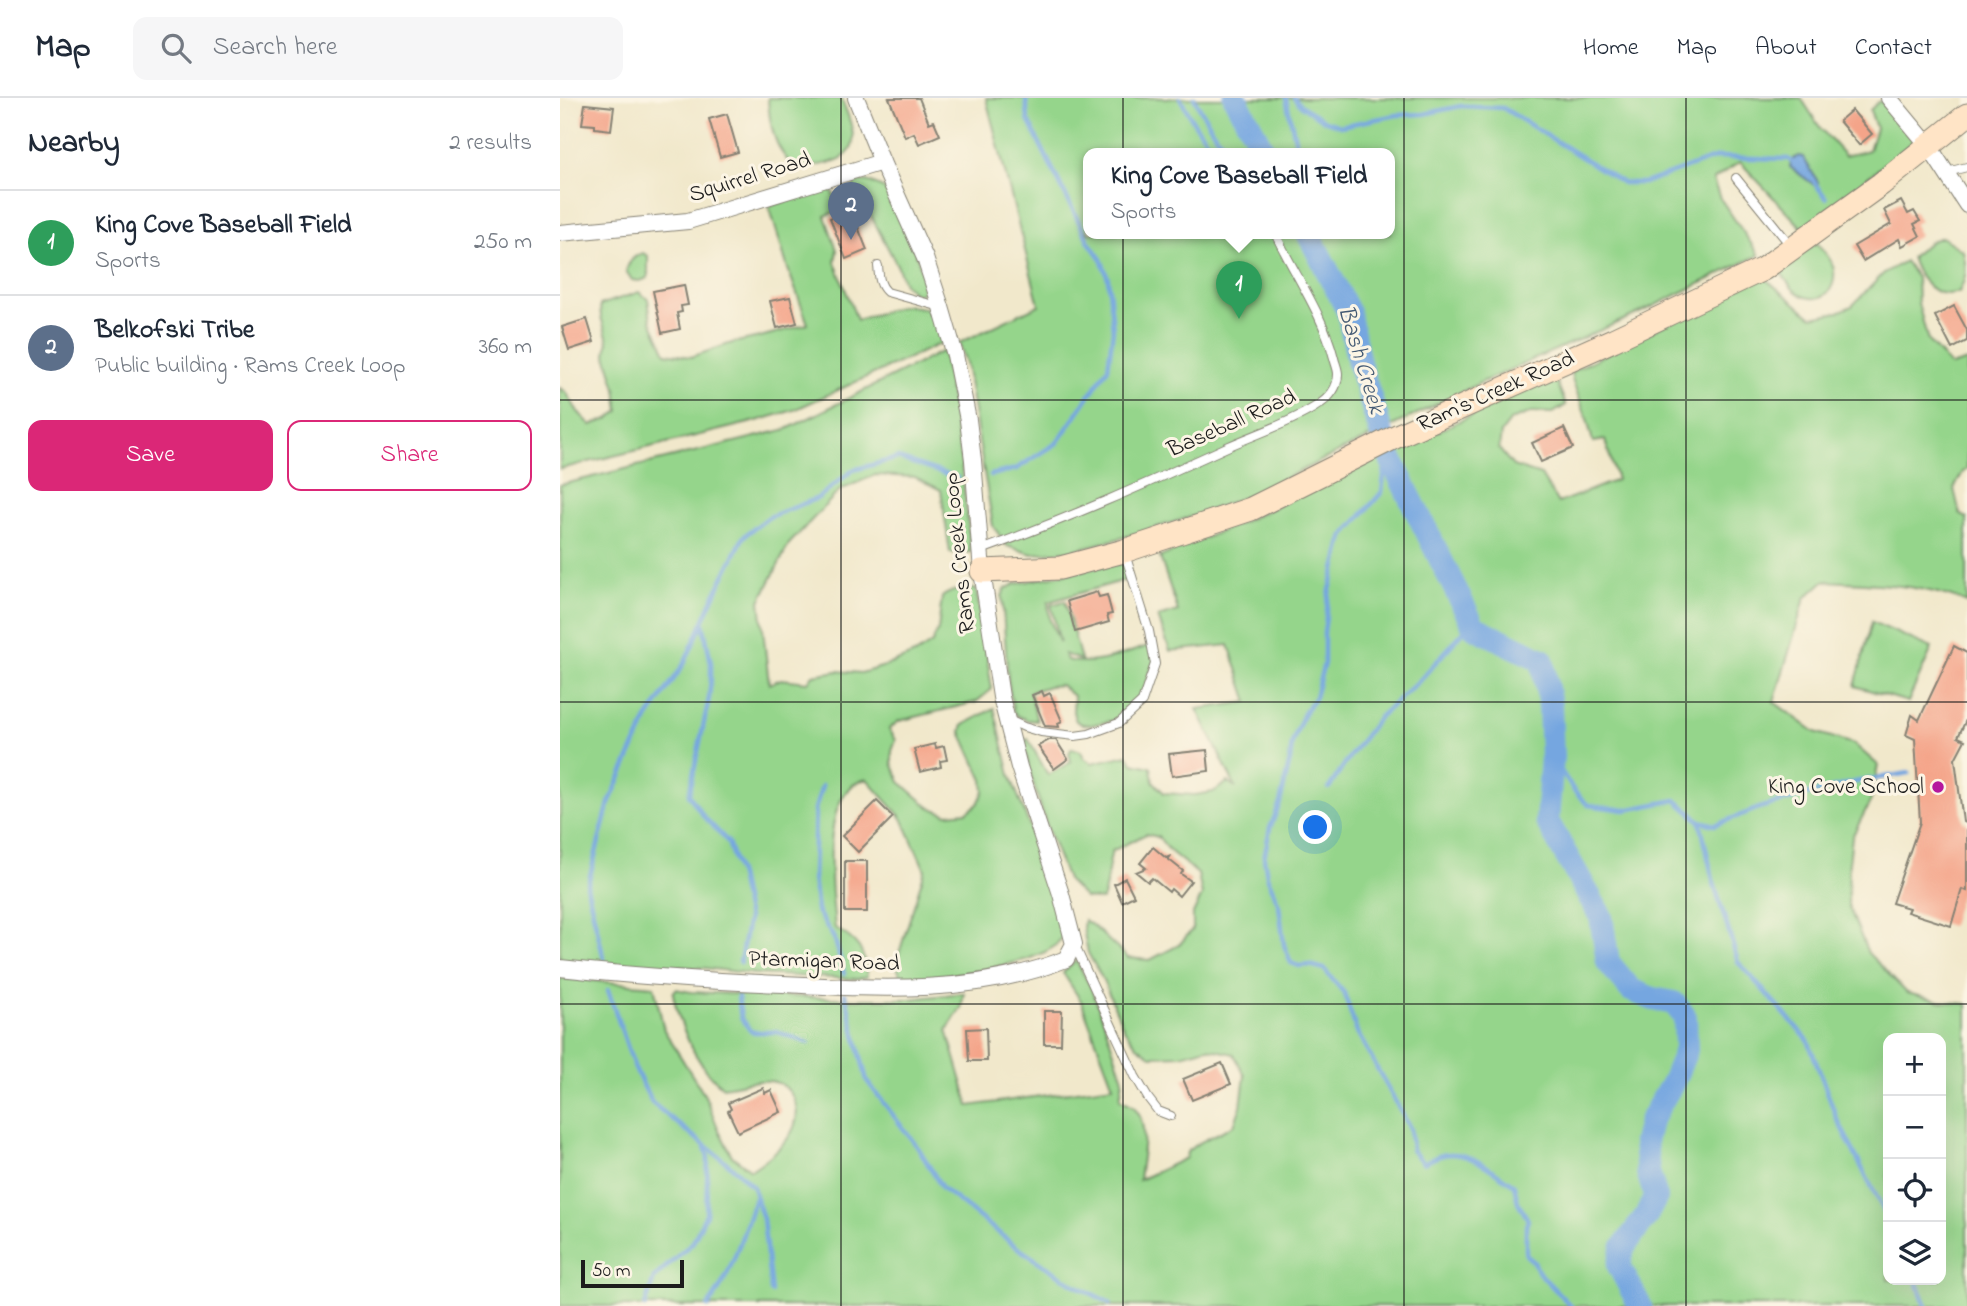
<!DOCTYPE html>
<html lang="en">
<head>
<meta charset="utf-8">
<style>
  body { margin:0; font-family:"Indie Flower",sans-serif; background:#f6f6f7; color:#1f2937 }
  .controls { position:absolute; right:21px; bottom:21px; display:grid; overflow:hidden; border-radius:14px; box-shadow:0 7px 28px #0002 }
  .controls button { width:63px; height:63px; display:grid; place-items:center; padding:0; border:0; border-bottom:2px solid #e0e1e3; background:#fff; color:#1f2937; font:35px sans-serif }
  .scale { position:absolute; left:21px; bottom:18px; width:103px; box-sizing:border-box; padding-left:7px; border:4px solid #1c1c1c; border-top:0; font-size:19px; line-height:24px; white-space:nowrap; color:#1c1c1c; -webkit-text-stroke:5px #fcf5e5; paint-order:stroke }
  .you { position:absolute; left:756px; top:730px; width:24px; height:24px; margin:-18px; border:5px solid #fff; border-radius:50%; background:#1a73e8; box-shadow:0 0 0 10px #1a73e833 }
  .badge { display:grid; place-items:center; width:46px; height:46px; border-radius:50%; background:#db2777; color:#fff; font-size:23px; font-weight:700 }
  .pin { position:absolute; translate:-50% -58px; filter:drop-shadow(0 2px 4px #0008) }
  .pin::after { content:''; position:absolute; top:37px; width:24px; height:21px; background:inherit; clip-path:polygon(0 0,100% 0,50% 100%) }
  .popup { position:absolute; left:523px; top:50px; width:312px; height:91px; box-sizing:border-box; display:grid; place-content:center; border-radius:14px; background:#fff; filter:drop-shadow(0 2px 5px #0005); font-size:23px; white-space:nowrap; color:#747a83 }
  .popup b { font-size:26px; color:#1f2937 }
  .popup::after { content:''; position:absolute; left:50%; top:100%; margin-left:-14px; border:14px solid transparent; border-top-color:#fff }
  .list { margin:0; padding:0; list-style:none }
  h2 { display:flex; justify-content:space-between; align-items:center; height:91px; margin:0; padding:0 28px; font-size:30px }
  h2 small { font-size:23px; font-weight:400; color:#747a83 }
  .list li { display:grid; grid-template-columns:46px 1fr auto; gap:21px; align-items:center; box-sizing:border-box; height:105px; padding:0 28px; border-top:2px solid #e0e1e3 }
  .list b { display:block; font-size:26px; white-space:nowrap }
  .list p { margin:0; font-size:23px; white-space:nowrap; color:#747a83 }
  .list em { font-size:23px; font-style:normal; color:#747a83 }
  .actions { display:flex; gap:14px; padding:21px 28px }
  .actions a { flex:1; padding:16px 0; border:2px solid #db2777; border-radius:14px; text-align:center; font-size:24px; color:#db2777 }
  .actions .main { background:#db2777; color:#fff }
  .icon { flex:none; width:38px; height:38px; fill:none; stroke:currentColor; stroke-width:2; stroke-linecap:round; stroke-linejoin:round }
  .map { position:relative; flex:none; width:1407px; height:1208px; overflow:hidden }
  header { display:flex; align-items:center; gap:42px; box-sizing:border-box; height:98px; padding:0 35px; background:#fff; border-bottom:2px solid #e0e1e3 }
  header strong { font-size:33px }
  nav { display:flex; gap:38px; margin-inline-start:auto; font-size:24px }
  .search { width:490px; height:63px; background:#f6f6f7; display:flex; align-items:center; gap:18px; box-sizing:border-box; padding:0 24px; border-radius:14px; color:#747a83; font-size:26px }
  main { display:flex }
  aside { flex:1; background:#fff }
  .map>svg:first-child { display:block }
  .green { fill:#95d58b; stroke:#587854; stroke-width:2; fill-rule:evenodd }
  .water { fill:#75a6e0; stroke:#48617e; stroke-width:2 }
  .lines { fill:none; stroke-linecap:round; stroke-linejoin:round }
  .stream { stroke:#75a6e0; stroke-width:4.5 }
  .river { stroke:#75a6e0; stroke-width:24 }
  .building { fill:#f4a489 }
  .lane-casing { stroke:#868274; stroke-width:10 }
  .street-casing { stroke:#868274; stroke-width:18 }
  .secondary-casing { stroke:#868274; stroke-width:25 }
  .lane { stroke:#fff; stroke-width:8 }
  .street { stroke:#fff; stroke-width:16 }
  .secondary { stroke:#ffe4c6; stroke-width:23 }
  .grid { fill:none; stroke:#1c1c1c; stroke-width:2; stroke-opacity:0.55 }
  .poi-dot { fill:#b5179e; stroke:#fcf5e5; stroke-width:2.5 }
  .labels { text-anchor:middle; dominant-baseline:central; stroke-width:6; stroke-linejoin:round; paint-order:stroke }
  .street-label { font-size:23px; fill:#1c1c1c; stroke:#fcf5e5 }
  .poi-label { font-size:23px; fill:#1c1c1c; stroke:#fcf5e5; text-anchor:end }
  .water-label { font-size:24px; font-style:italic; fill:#445a74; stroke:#fcf5e5 }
</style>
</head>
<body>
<header>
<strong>Map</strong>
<div class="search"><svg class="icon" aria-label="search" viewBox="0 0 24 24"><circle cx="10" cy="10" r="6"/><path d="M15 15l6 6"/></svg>Search here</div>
<nav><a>Home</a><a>Map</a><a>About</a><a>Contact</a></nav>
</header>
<main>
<aside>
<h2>Nearby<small>2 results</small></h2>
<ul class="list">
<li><span class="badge" style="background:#2e9e5b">1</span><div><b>King Cove Baseball Field</b><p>Sports</p></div><em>250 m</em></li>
<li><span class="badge" style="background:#5c6f8a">2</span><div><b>Belkofski Tribe</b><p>Public building · Rams Creek Loop</p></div><em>360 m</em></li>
</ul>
<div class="actions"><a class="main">Save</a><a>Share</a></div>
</aside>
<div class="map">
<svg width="1407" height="1208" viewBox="0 0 1407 1208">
  <rect width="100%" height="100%" fill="#fcf5e5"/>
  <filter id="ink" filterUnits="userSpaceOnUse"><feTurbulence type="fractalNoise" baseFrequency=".0143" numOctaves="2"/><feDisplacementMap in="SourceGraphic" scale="14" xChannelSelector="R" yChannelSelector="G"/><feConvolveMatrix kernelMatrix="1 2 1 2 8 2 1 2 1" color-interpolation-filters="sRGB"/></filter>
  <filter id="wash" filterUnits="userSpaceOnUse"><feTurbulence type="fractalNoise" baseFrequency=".00686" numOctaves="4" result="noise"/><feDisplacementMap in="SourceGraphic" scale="28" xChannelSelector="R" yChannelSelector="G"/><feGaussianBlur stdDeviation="1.57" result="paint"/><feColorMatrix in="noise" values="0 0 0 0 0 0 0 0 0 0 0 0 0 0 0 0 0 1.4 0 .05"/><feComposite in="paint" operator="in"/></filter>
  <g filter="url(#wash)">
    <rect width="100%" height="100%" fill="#f1e8cb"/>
    <g class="green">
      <path d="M208,0H281C286,12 294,30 293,43C292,67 251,69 233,68C214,50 209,25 208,0Z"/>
      <path d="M426,0H1241L1261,31L1285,58L1309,52L1316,30L1310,12L1318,4L1321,3L1355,42L1269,110L1244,132L1180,64L1153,82L1160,100L1199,157L1077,216L920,285L697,394L637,417L561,440L509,453L472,456L447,448L433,428L406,265L399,245L479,207ZM528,55H830V135H528Z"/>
      <path d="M307,83L325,91C336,113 370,173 362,195L356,196L352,193L344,186L338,169L310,116L298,102L291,91L296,85Z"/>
      <path d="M271,89L279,112L265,118L277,152L275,164L297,222L345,207L369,211L382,245L234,312L193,324L0,371V290L6,294L18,314L31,327L48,321L59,313L56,290L46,257L48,242L41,219L40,207L79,194L88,201L91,223L106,255L131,259L172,245L200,239L248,226L228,171L209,108Z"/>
      <path d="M1382,139L1403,153C1407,172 1407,178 1399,194C1395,195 1391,196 1387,196C1370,196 1355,175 1351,159L1371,143Z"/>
      <path d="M1257,145C1262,151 1271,160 1273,168C1280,195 1256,211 1234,192C1228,186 1223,177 1217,170Z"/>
      <path d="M83,155L88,158V180L80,183L72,182L66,173C69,164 73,158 83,155Z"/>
      <path d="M1345,163L1357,180L1358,205L1368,243L1391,268L1407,263V371L1403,374L1394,391L1400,416L1407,420V505C1365,486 1310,485 1264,483L1245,500L1214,604L1255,634L1294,646L1318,667L1311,702L1292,739L1289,765L1288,807L1308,855L1347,895L1380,903L1407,906V1208H0V880L94,888L104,932L145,998L158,1030L172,1058L191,1072C215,1056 248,1032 233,999C229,993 225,987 218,985C201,979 180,987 163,989C136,968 122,933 114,901L113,895L116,891L131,894L293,901H350L404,895L401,910L387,932L409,1008L553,988L521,903L503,875L516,862L530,888L544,924L563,981L560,1001C565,1004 572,1006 575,1010C590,1027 581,1062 579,1082L626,1060L627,1054L635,1047L674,1027L681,1008L685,978L674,956L647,950L621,957L591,958L577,948L564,931L543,882L528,855L523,830L524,822L532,827L568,860L590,862L619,847L633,831V816L642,797L638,776L611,754L598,739L586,736L552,753C547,769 548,786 542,802L525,800L507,782L487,729L472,681L463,643L468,641L488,677L511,664L509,655L512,650L521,653L524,660L532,665L567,657L573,665L591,669L593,683L604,695L635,697L653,694L668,684L676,690L637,611L688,604L669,547L610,553L598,519L618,513L600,459L676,427L992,280L996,282L1006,307L993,315L972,314L951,322L941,335L939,351L953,368L981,377L998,405L1057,382L1045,342L1033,344L1027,321L1013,284L1011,275L1016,271L1202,178L1252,219L1278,214L1292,208L1324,175ZM1328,940H1381V1182H1328Z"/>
      <path d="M383,253L400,355L411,454L390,455L381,392L355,379L315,377L280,392L229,446L200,503L209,586L221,581L248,584L253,577L277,573L301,575L325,568L357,555L372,545L378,532L382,499C392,491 403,491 416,491L432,591L416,604L339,623L329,631L336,642L332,653V665L340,684L369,709L387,716L407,714L418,706L424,693L423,682L401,634L403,627L434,610L450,677L477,747L503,825L502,840L495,848L485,854L468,861L423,872L350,883L340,877L336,865L365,772L342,720L307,681C257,690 272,794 275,830C298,843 305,852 307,879L297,881L195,876L145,870L80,868L0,862V387L227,331Z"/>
      <path d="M554,466H565L569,481L488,504L490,522L500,545L491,507L505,503L521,562L504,556L507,562C536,569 564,556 591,547L595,560L583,594L569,611L556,622L531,627L522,626L516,623L513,614L514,599L501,587L489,588L470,594L477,623L467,622L457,618L453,612L448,582L442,498L445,491L455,486Z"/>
      <path d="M1312,524L1372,550L1348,604L1295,588Z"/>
    </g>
    <path class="water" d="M1238,58L1243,59L1258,84L1257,89L1230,69L1231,63Z"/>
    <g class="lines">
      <g class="stream">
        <path d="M620,0L634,25L656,55"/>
        <path d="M634,0L656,38L674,55"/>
        <path d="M726,0L738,55"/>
        <path d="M734,0L740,7L763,22L780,28L837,17L864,16L901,8L943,10L1063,85H1084L1157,59L1228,61L1235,66"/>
        <path d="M1254,84L1266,100"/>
        <path d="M827,353L822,394L783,439L769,496L764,534V565L755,599L744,615L732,645L730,662L720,705L710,730L704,760L707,778L719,807L724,847L731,865L739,868L750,867L764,871L784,895L797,934L850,1030L852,1052L863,1065C869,1063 873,1060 879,1058C906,1049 933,1073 954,1087L958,1104L968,1122L966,1128V1157L974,1164L979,1175L1011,1208"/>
        <path d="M431,377L456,371L497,345L548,270L553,232L548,180L541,161L529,144L468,22L466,0"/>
        <path d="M143,525L151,565V580L149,600L129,697L144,719L168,744L179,778L188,821L180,864"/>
        <path d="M992,659L1014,693L1028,707L1065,712L1116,702L1140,723L1155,727L1202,709L1295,684L1349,675"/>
        <path d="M262,688L255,711L253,780L257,813L275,842L284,876"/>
        <path d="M769,690L790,658L818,620L859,583L912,524"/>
        <path d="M1140,723L1153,782L1178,864L1248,942L1277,1021L1328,1121"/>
        <path d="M44,861L27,789L49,705L87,621L124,566L158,490L184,438L209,419L258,400L293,372L338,360L397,380"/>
        <path d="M48,892L75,971L92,1005L177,1073L193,1089L203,1121L211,1194"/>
        <path d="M285,896L307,983L359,1051L382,1090L458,1150L513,1186L550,1205"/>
        <path d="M178,899L181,920L192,934H218L248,945"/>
        <path d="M1356,1182L1366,1208"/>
        <path d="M85,1208L94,1180L133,1144L146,1116L148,1060L145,1049"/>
        <path d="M148,1208C171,1179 183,1135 195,1100"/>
      </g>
      <g class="river">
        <path d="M675,0L705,55"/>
        <path d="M748,135L788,213L799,265L827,353L914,529L982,562L990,607L992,659L987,723L1041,819L1048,864L1071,892L1093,901L1114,905L1125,919L1126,952L1113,984L1090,1023L1085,1044L1088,1074L1096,1099L1086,1118L1063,1150L1059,1168L1080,1208"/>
      </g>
    </g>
    <g id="blocks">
      <g class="building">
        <path d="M329,0H359L369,25L374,23L380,37L359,46L354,35L345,39Z"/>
        <path d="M25,6L54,9L51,32L35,30V27L22,26Z"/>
        <path d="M1292,12L1312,36L1299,47L1279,23Z"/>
        <path d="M167,16L178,54L160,59L149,21Z"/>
        <path d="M1341,103L1348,116L1354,113L1360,123L1354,126L1360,138L1342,148L1339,141L1303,163L1294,148L1331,126L1324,112Z"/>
        <path d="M288,113L292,125L296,124L307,152L286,161L270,120Z"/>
        <path d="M124,187L128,207L121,208L122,214L117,215L120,231L102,235L93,193Z"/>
        <path d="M230,199L237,225L217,230L210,203Z"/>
        <path d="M1394,208L1407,232V243L1392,251L1375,218Z"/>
        <path d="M27,221L34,244L9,252L2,229Z"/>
        <path d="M1004,330L1013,350L981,364L972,345Z"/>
        <path d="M537,494L539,499L547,497L552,516L547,517L549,524L515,534L507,503Z"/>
        <path d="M1394,548L1407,555V620L1398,639L1405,642L1395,661L1403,724L1407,725V793L1402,791L1391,828L1347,814L1349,810L1332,805L1360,724L1355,641L1346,637L1352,617L1359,622Z"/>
        <path d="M482,593L484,598L490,595L502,623L498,625L499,629L485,628L472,597Z"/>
        <path d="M489,642H496L508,661L494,671L478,648Z"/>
        <path d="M375,646L376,650L384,648L387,662L380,663L381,669L360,674L354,651Z"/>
        <path d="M647,652L649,673L612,678L609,656Z"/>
        <path d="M317,703L333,719L298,754L282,738Z"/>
        <path d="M593,749L606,760L611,758L608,761L623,773L621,776L631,783L619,798L611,791L609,794L592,780L588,784L576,774L586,770L580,765Z"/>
        <rect x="285" y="763" width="22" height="51"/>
        <path d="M565,780L574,798L562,804L554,786Z"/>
        <path d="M484,913H502L501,946H484Z"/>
        <path d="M426,930L427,963H409L407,931Z"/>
        <path d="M662,965L671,986L632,1002L623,981Z"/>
        <path d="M203,990L205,995L211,992L221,1014L178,1034L168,1013L171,1011L168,1005Z"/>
      </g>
    </g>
  </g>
  <g filter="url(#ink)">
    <use href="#blocks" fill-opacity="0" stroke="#868274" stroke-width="2"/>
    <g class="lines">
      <defs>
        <g id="lane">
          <path d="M1387,74L1407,69"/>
          <path d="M1176,80L1231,148"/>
          <path d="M318,168C319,177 319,187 327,194L381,209"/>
          <path d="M421,452C505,422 586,386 667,349C696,336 728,326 755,309C767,302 778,291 778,276C778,271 775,265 774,260C763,216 734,176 715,135"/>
          <path d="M447,621L464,629L481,634L515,638L529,636L559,625L582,604L595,566L589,533L565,456"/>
          <path d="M514,846L575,978L588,1000L598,1013L611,1018"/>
        </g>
        <g id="street">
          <path d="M1329,0L1368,47L1407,107"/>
          <path d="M0,135L128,123L322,64"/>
          <path d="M0,870C74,878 148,883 223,886C317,891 416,897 506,861L514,846L501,796L459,669L441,599L422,473L413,362L408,322L395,257L381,209L365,160L322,64L296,0"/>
        </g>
        <path id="secondary" d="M422,473L500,470L564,453L691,411L837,338L1053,242L1203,171L1321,86L1407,17"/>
      </defs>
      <use href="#lane" class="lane-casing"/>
      <use href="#street" class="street-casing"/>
      <use href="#secondary" class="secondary-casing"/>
      <use href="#lane" class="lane"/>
      <use href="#street" class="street"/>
      <use href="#secondary" class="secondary"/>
    </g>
  </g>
  <path class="grid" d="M281,0V1208M563,0V1208M844,0V1208M1126,0V1208M0,302H1407M0,604H1407M0,906H1407"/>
  <circle class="poi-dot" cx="1378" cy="689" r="7"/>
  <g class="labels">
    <g class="street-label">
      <text transform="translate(190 80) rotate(-17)">Squirrel Road</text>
      <text transform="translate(936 294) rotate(-24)">Ram's Creek Road</text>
      <text transform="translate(672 326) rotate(-24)">Baseball Road</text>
      <text transform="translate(400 455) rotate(-96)">Rams Creek Loop</text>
      <text transform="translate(264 864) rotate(2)">Ptarmigan Road</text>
    </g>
    <g class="poi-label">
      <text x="1364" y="689">King Cove School</text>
    </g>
    <g class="water-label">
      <text transform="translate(800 262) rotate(73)">Bash Creek</text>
    </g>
  </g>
</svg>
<div class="controls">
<button>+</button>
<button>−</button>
<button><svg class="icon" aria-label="locate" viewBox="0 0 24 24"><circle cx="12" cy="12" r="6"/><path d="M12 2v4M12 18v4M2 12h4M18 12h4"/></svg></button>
<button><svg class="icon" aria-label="layers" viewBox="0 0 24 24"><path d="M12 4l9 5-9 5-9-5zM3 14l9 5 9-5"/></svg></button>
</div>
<div class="scale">50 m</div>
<div class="you"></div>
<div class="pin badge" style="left:679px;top:221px;background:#2e9e5b">1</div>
<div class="popup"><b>King Cove Baseball Field</b>Sports</div>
<div class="pin badge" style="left:291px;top:142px;background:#5c6f8a">2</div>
</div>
</main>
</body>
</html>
